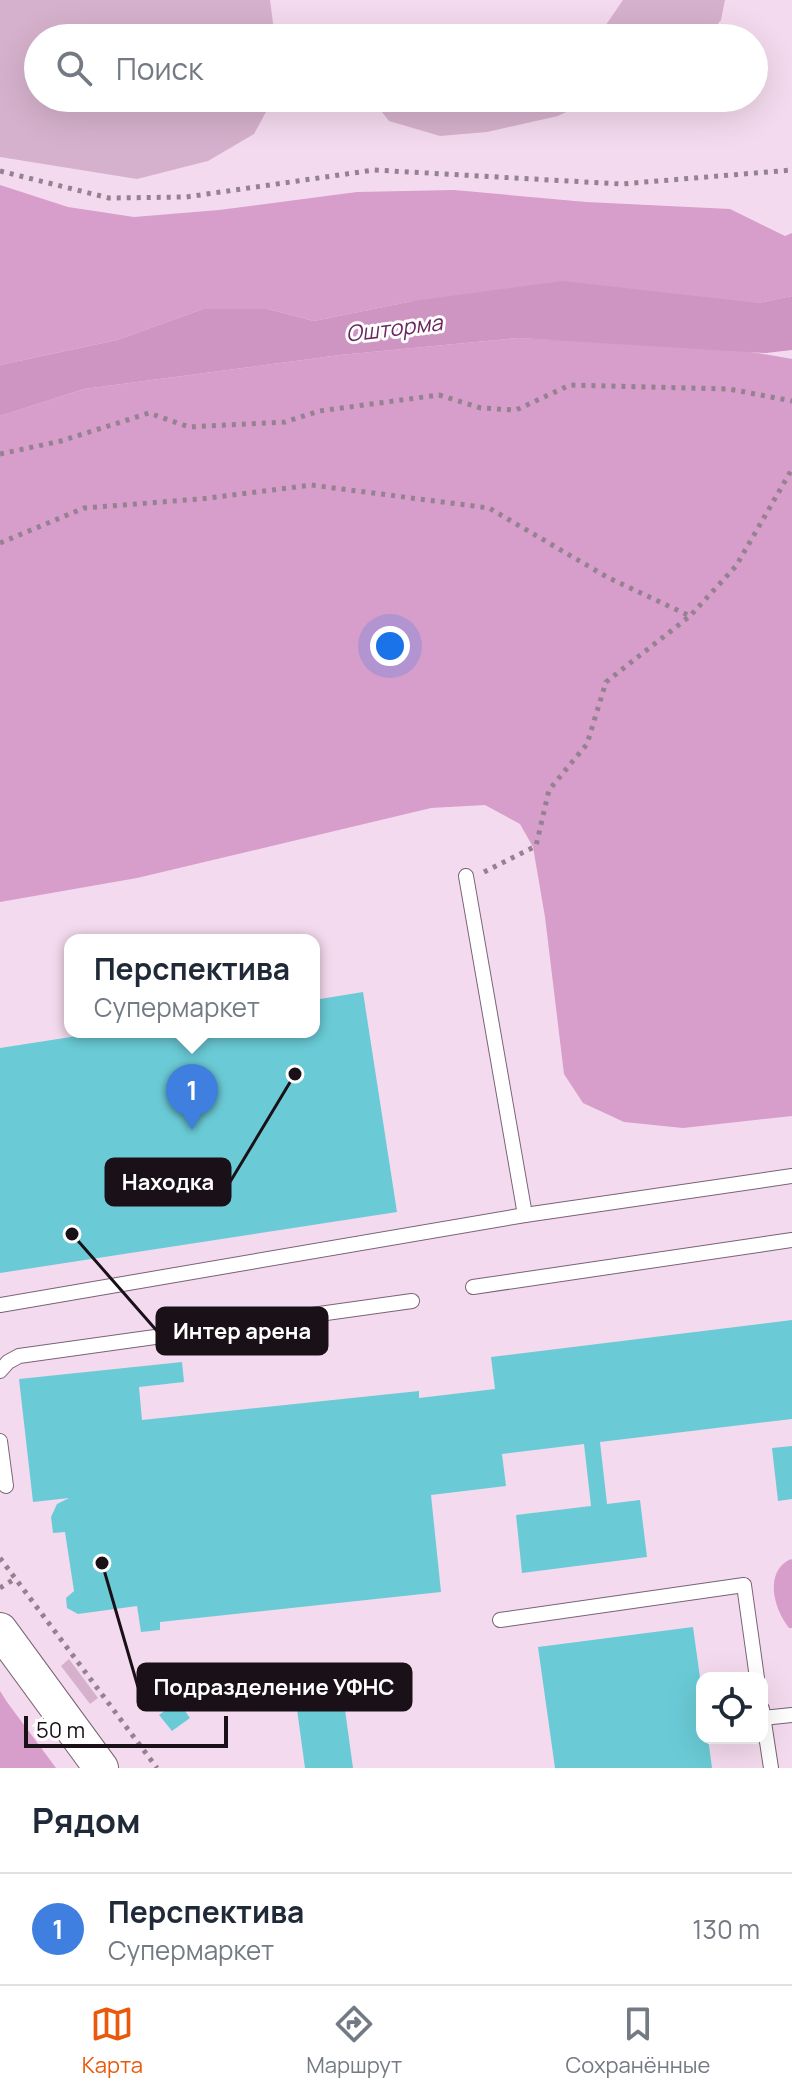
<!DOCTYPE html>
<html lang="ru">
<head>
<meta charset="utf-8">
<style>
  body { margin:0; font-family:Manrope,sans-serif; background:#f6f6f7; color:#1f2937 }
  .controls { position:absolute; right:24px; bottom:24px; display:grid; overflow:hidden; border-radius:16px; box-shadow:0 8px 32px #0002 }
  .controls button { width:72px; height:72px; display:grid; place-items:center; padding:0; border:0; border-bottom:2px solid #e0e1e3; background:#fff; color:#1f2937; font:40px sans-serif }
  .scale { position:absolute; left:24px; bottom:20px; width:204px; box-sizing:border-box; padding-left:8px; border:4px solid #1a1118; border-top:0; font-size:22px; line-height:28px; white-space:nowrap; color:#1a1118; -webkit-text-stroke:6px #fff; paint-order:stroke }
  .you { position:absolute; left:390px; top:646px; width:28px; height:28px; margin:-20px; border:6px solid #fff; border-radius:50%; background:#1a73e8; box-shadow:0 0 0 12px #1a73e833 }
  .badge { display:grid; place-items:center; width:52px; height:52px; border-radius:50%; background:#ea580c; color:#fff; font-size:26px; font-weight:700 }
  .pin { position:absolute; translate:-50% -66px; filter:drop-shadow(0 2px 4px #0008) }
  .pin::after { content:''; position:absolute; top:42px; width:28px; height:24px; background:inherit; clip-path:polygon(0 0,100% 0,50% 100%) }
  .popup { position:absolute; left:64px; top:934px; width:256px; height:104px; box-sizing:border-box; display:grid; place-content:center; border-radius:16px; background:#fff; filter:drop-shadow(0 2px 6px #0005); font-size:26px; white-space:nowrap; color:#747a83 }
  .popup b { font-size:30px; color:#1f2937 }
  .popup::after { content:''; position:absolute; left:50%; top:100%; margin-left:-16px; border:16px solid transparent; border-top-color:#fff }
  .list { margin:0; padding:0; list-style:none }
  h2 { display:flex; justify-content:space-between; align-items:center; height:104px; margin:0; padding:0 32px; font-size:34px }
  h2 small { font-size:26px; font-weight:400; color:#747a83 }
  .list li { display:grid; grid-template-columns:52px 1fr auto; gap:24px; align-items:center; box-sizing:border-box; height:112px; padding:0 32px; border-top:2px solid #e0e1e3 }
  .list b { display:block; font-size:30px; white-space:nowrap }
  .list p { margin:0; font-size:26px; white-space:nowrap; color:#747a83 }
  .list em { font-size:26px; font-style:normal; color:#747a83 }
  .icon { flex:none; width:44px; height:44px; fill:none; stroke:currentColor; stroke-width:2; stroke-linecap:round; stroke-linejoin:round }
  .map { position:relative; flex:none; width:792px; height:1768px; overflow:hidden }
  .search { position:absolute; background:#fff; box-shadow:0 8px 32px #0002; left:24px; right:24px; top:24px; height:88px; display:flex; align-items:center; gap:20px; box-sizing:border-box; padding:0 28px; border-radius:44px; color:#747a83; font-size:30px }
  .sheet { height:216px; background:#fff }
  nav { display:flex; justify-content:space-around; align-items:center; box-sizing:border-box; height:112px; border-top:2px solid #e0e1e3; background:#fff; font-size:22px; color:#747a83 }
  nav a { display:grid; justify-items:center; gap:4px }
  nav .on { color:#ea580c }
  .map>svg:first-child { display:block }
  .green { fill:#d6b1cd }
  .forest { fill:#d79dcb }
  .water { fill:#cf95c2 }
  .building { fill:#6acbd6 }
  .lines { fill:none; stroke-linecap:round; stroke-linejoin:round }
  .service-casing { stroke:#796374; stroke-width:16 }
  .tertiary-casing { stroke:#796374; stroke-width:36 }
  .path { stroke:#958291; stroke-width:5; stroke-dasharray:4 6; stroke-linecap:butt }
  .service { stroke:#fff; stroke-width:14 }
  .tertiary { stroke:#fff; stroke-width:34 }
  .labels { text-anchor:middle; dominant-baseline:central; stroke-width:6; stroke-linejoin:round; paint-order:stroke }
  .water-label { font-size:22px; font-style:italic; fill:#6b2760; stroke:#fff }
  .leader { fill:none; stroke:#1a1118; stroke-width:3 }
  .callout-dot { fill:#1a1118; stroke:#fff; stroke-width:3 }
  .callout { fill:#1a1118; stroke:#1a1118; stroke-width:3 }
  .callout-label { font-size:22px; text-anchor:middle; font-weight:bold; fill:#fff }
</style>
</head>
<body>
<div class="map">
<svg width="792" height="1768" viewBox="0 0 792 1768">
  <rect width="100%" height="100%" fill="#f4daee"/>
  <g class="green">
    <path d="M0,0H270L275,38H38V98L273,99L254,134L208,161L137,179L0,157Z"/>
    <path d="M623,0H725L721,20L706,38H597Z"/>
    <path d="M378,98H594L558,116L487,132L440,136L389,121L378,107Z"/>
    <path d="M69,1659L98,1698L90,1704L61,1666Z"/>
  </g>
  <g class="forest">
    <path d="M0,185L68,207L134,217L219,210L357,192L454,190L586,202L730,209L785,236L792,233V296L758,303L413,301L314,321L268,309H203L117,340L0,365Z"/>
    <path d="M518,338C609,343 703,341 792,359V1116L683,1128L624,1122L583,1103L564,1074L545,917L533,847L520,824L485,805L431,808L137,878L0,902V416L84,389L340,355Z"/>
    <path d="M791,1559L792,1560V1628H789C773,1608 764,1571 791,1559Z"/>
    <path d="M0,1691L7,1702L56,1768H0Z"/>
  </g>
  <path class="water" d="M563,281L758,303L792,296V350L766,353L518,338L340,355L84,389L0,416V365L117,340L203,309H268L314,321L413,301Z"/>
  <g class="building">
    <path d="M363,992L397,1212L0,1273V1048L103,1032H314V1000Z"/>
    <path d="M792,1320V1419L600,1442L607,1504L640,1500L647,1557L522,1573L516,1515L591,1506L584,1444L502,1454L506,1486L431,1495L441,1592L160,1622V1630L141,1632L137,1606L78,1614L67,1608L66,1598L74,1591L65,1532L53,1533L51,1517L57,1504L69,1498L33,1502L19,1379L182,1362L184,1382L139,1387L142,1420L419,1391V1398L495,1389L491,1357Z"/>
    <path d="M792,1446V1499L778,1501L772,1448Z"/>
    <path d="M693,1627L702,1692V1738H708L712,1768H555L538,1647Z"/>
    <path d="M340,1673L353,1768H305L293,1680Z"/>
    <path d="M178,1701L190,1718L172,1731L159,1715Z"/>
  </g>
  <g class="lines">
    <defs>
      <g id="service">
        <path d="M466,876L525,1215"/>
        <path d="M473,1287L792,1240"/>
        <path d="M0,1305L525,1215L792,1176"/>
        <path d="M0,1371L8,1362L19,1356L412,1301"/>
        <path d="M0,1441L6,1486"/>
        <path d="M500,1620L744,1585L757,1678"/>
        <path d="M762,1709L771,1768"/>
        <path d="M763,1718L792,1715"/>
      </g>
      <path id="tertiary" d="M0,1630L101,1768"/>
    </defs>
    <use href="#service" class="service-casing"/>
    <use href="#tertiary" class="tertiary-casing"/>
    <g class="path">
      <path d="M0,171L109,198L186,197L374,170L621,184L792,170"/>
      <path d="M0,454L61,441L149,413L189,427L285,422L319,411L439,395L481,408L516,410L570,385L729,389L792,401"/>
      <path d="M0,543L84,508L200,499L311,485L489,508L607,577L690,616L736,566L792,469"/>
      <path d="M484,872L536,846L549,790L587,744L606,682L690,616"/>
      <path d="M0,1558L157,1768"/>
      <path d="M0,1588L16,1578"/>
    </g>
    <use href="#service" class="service"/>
    <use href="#tertiary" class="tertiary"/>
  </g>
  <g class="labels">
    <g class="water-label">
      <text transform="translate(394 328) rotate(-7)">Ошторма</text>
    </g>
  </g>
  <path class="leader" d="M295 1074L230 1182M72 1234L157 1331M102 1563L138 1687"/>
  <g class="callout-dot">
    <circle cx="295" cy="1074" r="8"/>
    <circle cx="72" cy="1234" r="8"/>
    <circle cx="102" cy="1563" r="8"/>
  </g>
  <g class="callout">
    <rect x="106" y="1159" width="124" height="46" rx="8"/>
    <rect x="157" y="1308" width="170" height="46" rx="8"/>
    <rect x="138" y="1664" width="273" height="46" rx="8"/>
  </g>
  <g class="callout-label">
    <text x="168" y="1190">Находка</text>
    <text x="242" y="1339">Интер арена</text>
    <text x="274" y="1695">Подразделение УФНС</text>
  </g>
</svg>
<div class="controls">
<button><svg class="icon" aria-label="locate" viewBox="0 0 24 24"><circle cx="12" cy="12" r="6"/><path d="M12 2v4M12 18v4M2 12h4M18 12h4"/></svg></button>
</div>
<div class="scale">50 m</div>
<div class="you"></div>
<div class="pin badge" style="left:192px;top:1130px;background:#3f7fe0">1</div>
<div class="popup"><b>Перспектива</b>Супермаркет</div>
<div class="search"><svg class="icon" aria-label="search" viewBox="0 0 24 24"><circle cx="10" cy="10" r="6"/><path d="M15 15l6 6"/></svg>Поиск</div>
</div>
<section class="sheet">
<h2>Рядом<small></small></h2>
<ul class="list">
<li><span class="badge" style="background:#3f7fe0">1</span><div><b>Перспектива</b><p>Супермаркет</p></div><em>130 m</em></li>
</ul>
</section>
<nav>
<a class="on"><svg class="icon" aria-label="map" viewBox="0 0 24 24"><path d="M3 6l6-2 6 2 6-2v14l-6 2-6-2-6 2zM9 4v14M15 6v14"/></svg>Карта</a>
<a><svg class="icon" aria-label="directions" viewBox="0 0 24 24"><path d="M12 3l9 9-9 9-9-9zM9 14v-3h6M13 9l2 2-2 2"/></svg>Маршрут</a>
<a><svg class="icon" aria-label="saved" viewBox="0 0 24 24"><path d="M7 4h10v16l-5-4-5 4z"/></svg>Сохранённые</a>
</nav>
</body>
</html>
